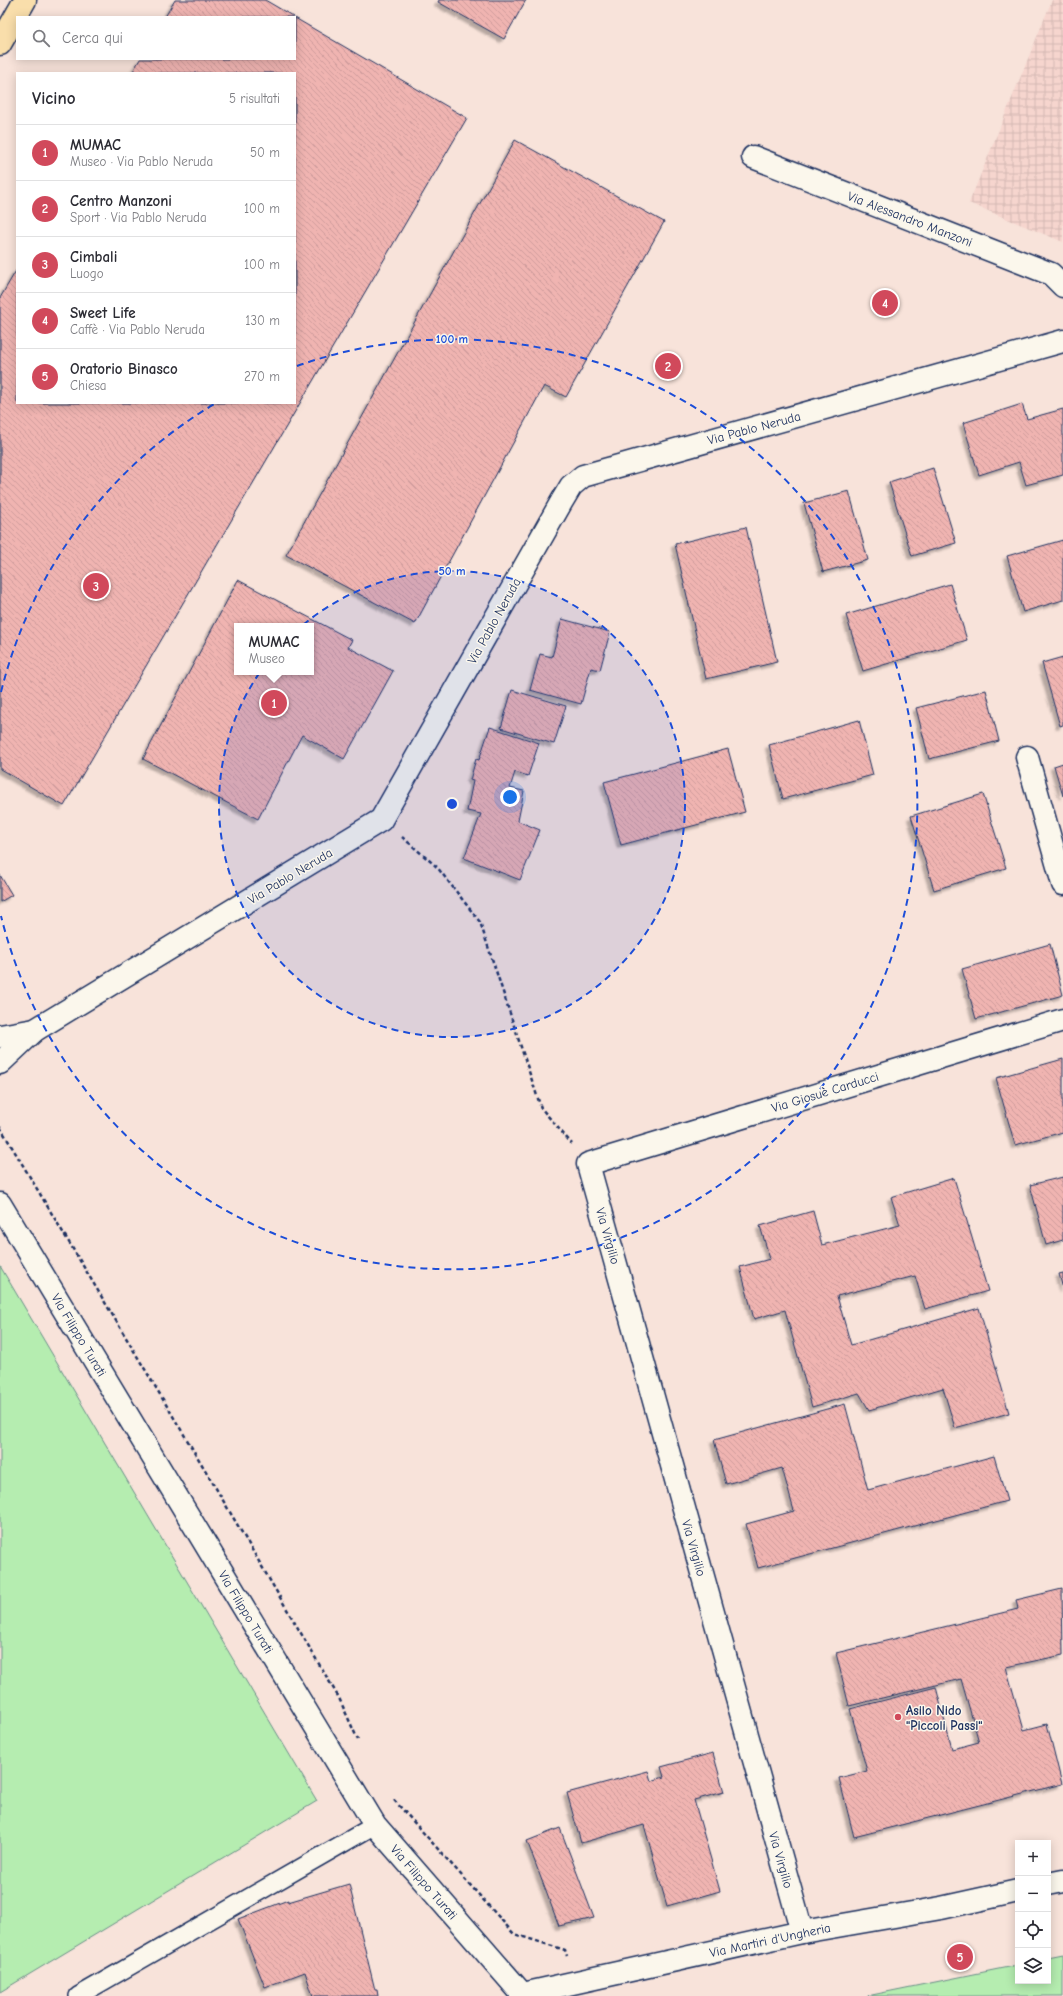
<!DOCTYPE html>
<html lang="it">
<head>
<meta charset="utf-8">
<style>
  body { margin:0; font-family:"Comic Neue",sans-serif; background:#f2f2f3; color:#2b2b33 }
  .controls { position:absolute; right:12px; bottom:12px; display:grid; overflow:hidden; border-radius:0px; box-shadow:0 2px 10px #0003 }
  .controls button { width:36px; height:36px; display:grid; place-items:center; padding:0; border:0; border-bottom:1px solid #e1e1e2; background:#fff; color:#2b2b33; font:20px sans-serif }
  .you { position:absolute; left:510px; top:797px; width:14px; height:14px; margin:-10px; border:3px solid #fff; border-radius:50%; background:#1a73e8; box-shadow:0 0 0 6px #1a73e833 }
  .badge { display:grid; place-items:center; width:26px; height:26px; border-radius:50%; background:#d1495b; color:#fff; font-size:13px; font-weight:700 }
  .pin { position:absolute; translate:-50% -50%; border:2px solid #fff; box-shadow:0 1px 4px #0006 }
  .popup { position:absolute; left:234px; top:623px; width:80px; height:52px; box-sizing:border-box; display:grid; place-content:center; border-radius:0px; background:#fff; filter:drop-shadow(0 1px 3px #0005); font-size:13px; white-space:nowrap; color:#7c7c81 }
  .popup b { font-size:15px; color:#2b2b33 }
  .popup::after { content:''; position:absolute; left:50%; top:100%; margin-left:-8px; border:8px solid transparent; border-top-color:#fff }
  .list { margin:0; padding:0; list-style:none }
  h2 { display:flex; justify-content:space-between; align-items:center; height:52px; margin:0; padding:0 16px; font-size:17px }
  h2 small { font-size:13px; font-weight:400; color:#7c7c81 }
  .list li { display:grid; grid-template-columns:26px 1fr auto; gap:12px; align-items:center; box-sizing:border-box; height:56px; padding:0 16px; border-top:1px solid #e1e1e2 }
  .list b { display:block; font-size:15px; white-space:nowrap }
  .list p { margin:0; font-size:13px; white-space:nowrap; color:#7c7c81 }
  .list em { font-size:13px; font-style:normal; color:#7c7c81 }
  .icon { flex:none; width:22px; height:22px; fill:none; stroke:currentColor; stroke-width:2; stroke-linecap:round; stroke-linejoin:round }
  .map { position:relative; flex:none; width:1063px; height:1996px; overflow:hidden }
  .search { position:absolute; background:#fff; box-shadow:0 2px 10px #0003; left:16px; top:16px; width:280px; height:44px; display:flex; align-items:center; gap:10px; box-sizing:border-box; padding:0 14px; border-radius:0px; color:#7c7c81; font-size:15px }
  .panel { position:absolute; background:#fff; box-shadow:0 2px 10px #0003; left:16px; top:72px; width:280px; height:332px; border-radius:0px }
  .map>svg:first-child { display:block }
  .industrial { fill:url(#industrial-grid) }
  .green { fill:#b5edb0; stroke:#688e87 }
  .building { fill:url(#building-back-hatch); stroke:#1b2f5e; fill-rule:evenodd; filter:url(#shadow) }
  .lines { fill:none; stroke-linecap:round; stroke-linejoin:round }
  .service-casing { stroke:#1b2f5e; stroke-width:20 }
  .minor-casing { stroke:#1b2f5e; stroke-width:25 }
  .tertiary-casing { stroke:#1b2f5e; stroke-width:25 }
  .motorway-casing { stroke:#1b2f5e; stroke-width:25 }
  .path { stroke:#1b2f5e; stroke-width:2.5; stroke-dasharray:4 3; stroke-linecap:butt }
  .service { stroke:#fbf7ec; stroke-width:17 }
  .minor { stroke:#fbf7ec; stroke-width:22 }
  .tertiary { stroke:#fbf7ec; stroke-width:22 }
  .motorway { stroke:#f9deab; stroke-width:22 }
  .ring { fill:none; stroke:#1d4ed8; stroke-width:2; stroke-dasharray:7 5 }
  .poi-dot { fill:#d1495b; stroke:#fbf7ec; stroke-width:1.5 }
  .labels { text-anchor:middle; dominant-baseline:central; stroke-width:3; stroke-linejoin:round; paint-order:stroke }
  .street-label { font-size:13px; fill:#1b2f5e; stroke:#fbf7ec }
  .poi-label { font-size:13px; font-weight:bold; fill:#1b2f5e; stroke:#fbf7ec; text-anchor:start }
  .centre { fill:#1d4ed8; stroke:#fbf7ec; stroke-width:2 }
  .ring-label { font-size:12px; text-anchor:middle; font-weight:bold; fill:#1d4ed8; stroke:#fbf7ec; stroke-width:3; stroke-linejoin:round; paint-order:stroke }
</style>
</head>
<body>
<div class="map">
<svg width="1063" height="1996" viewBox="0 0 1063 1996">
  <defs>
    <pattern id="industrial-grid" width="8" height="8" patternUnits="userSpaceOnUse"><rect width="8" height="8" fill="#f6d5ce"/><path d="M0 4h8M4 0v8" fill="none" stroke="#d2b7b3"/></pattern>
    <pattern id="building-back-hatch" width="6" height="6" patternUnits="userSpaceOnUse"><rect width="6" height="6" fill="#f0b4b1"/><path d="M-1 5l2 2M0 0l6 6M5-1l2 2" fill="none" stroke="#cd9b9b"/></pattern>
    <filter id="shadow"><feDropShadow dx="-3.5" dy="3.5" stdDeviation="1" flood-color="#0004"/></filter>
  </defs>
  <rect width="100%" height="100%" fill="#f8e3da"/>
  <filter id="ink" filterUnits="userSpaceOnUse"><feTurbulence type="fractalNoise" baseFrequency=".025" numOctaves="2"/><feDisplacementMap in="SourceGraphic" scale="8" xChannelSelector="R" yChannelSelector="G"/><feConvolveMatrix kernelMatrix="1 2 1 2 8 2 1 2 1" color-interpolation-filters="sRGB"/></filter>
  <g filter="url(#ink)">
    <path class="industrial" d="M1052,0H1063V242L969,203Z"/>
    <g class="green">
      <path d="M0,1266L317,1801L0,1992Z"/>
      <path d="M1063,1955V1996H867L1018,1965V1981H1048V1958Z"/>
    </g>
    <g class="building">
      <path d="M175,0H265L294,17H165Z"/>
      <path d="M439,0H526L504,39L438,2Z"/>
      <path d="M295,18L467,118L64,806L0,769V298L17,269V403H295V73H132L140,59H295Z"/>
      <path d="M515,140L664,222L566,397L544,386L415,624L286,555Z"/>
      <path d="M1022,404L1027,419L1063,409V475L1026,485L1019,462L979,475L963,423Z"/>
      <path d="M933,468L956,543L912,556L889,482Z"/>
      <path d="M849,491L868,560L823,572L804,503Z"/>
      <path d="M746,527L777,662L706,679L675,544Z"/>
      <path d="M1063,540V600L1023,612L1007,556Z"/>
      <path d="M238,580L352,640L348,647L393,671L344,759L302,735L258,819L143,759ZM237,626H311V672H237Z"/>
      <path d="M950,584L967,640L863,671L846,615Z"/>
      <path d="M562,619L610,632L600,670L591,668L581,704L530,690L540,654L552,657Z"/>
      <path d="M1063,657V725L1060,726L1042,663Z"/>
      <path d="M512,690L566,706L554,744L501,728Z"/>
      <path d="M986,690L999,741L929,759L916,708Z"/>
      <path d="M859,720L873,775L783,799L769,745Z"/>
      <path d="M490,727L539,743L528,776L515,772L510,788L524,791L518,821L540,830L520,880L464,858L481,814L467,811L473,781L470,780L476,759L479,760Z"/>
      <path d="M728,749L745,812L621,845L604,782Z"/>
      <path d="M1063,763V796L1054,766Z"/>
      <path d="M983,794L1006,868L934,890L911,816Z"/>
      <path d="M0,875L12,895L0,902Z"/>
      <path d="M1050,944L1063,995L976,1019L962,969Z"/>
      <path d="M1063,1059V1132L1015,1145L996,1078Z"/>
      <path d="M1063,1177V1240L1046,1245L1030,1185Z"/>
      <path d="M954,1178L988,1291L925,1309L915,1276L837,1296L851,1345L979,1308L1009,1413L955,1428L943,1388L869,1410L859,1393L812,1407L785,1310L754,1319L740,1267L770,1259L760,1226L813,1211L822,1245L900,1225L891,1197Z"/>
      <path d="M1063,1273V1289L1059,1274Z"/>
      <path d="M845,1404L868,1490L994,1456L1007,1501L758,1568L746,1524L794,1511L782,1468L726,1484L714,1440Z"/>
      <path d="M1062,1589L1063,1655L1006,1667L1024,1730L1047,1724L1062,1784L854,1837L839,1778L867,1771L850,1709L936,1687L952,1749L979,1742L961,1679L849,1706L836,1653L1018,1609L1016,1600Z"/>
      <path d="M713,1753L724,1792L694,1800L720,1891L667,1906L644,1825L581,1843L567,1793L648,1771L651,1781L664,1777L661,1767Z"/>
      <path d="M560,1828L594,1918L559,1926L527,1841Z"/>
      <path d="M349,1884L375,1990H377L378,1996H313L305,1972L265,1987L238,1919L288,1900V1902Z"/>
    </g>
    <g class="lines">
      <defs>
        <path id="service" d="M78,1996L375,1825"/>
        <g id="minor">
          <path d="M753,157L1051,274L1063,286"/>
          <path d="M1027,757L1063,884"/>
          <path d="M0,1036L35,1030L381,820L562,501L571,486L583,476L1063,341"/>
          <path d="M0,1063L35,1030"/>
          <path d="M1048,1884L1063,1881"/>
          <path d="M802,1932L588,1164L1063,1020"/>
          <path d="M523,1994L802,1932L941,1908L1018,1891"/>
        </g>
        <path id="tertiary" d="M0,1204L375,1825L524,1996"/>
        <path id="motorway" d="M0,44L25,0"/>
      </defs>
      <use href="#service" class="service-casing"/>
      <use href="#minor" class="minor-casing"/>
      <use href="#tertiary" class="tertiary-casing"/>
      <use href="#motorway" class="motorway-casing"/>
      <g class="path">
        <path d="M402,837L437,867L480,922L541,1108L572,1144"/>
        <path d="M0,1127L207,1473L339,1698L358,1740"/>
        <path d="M394,1800L514,1934L565,1950L567,1956"/>
      </g>
      <use href="#service" class="service"/>
      <use href="#minor" class="minor"/>
      <use href="#tertiary" class="tertiary"/>
      <use href="#motorway" class="motorway"/>
    </g>
  </g>
  <circle cx="452" cy="804" r="233" fill="#1d4ed8" fill-opacity=".12"/>
  <g class="ring">
    <circle cx="452" cy="804" r="233"/>
    <path d="M1 692A465 465 0 0 1 216 403M297 366A465 465 0 1 1 1 916"/>
  </g>
  <circle class="poi-dot" cx="898" cy="1717" r="4"/>
  <g class="labels">
    <g class="street-label">
      <text transform="translate(910 219) rotate(21)">Via Alessandro Manzoni</text>
      <text transform="translate(754 428) rotate(-15)">Via Pablo Neruda</text>
      <text transform="translate(494 621) rotate(-61)">Via Pablo Neruda</text>
      <text transform="translate(290 876) rotate(-31)">Via Pablo Neruda</text>
      <text transform="translate(825 1092) rotate(-17)">Via Giosuè Carducci</text>
      <text transform="translate(608 1236) rotate(74)">Via Virgilio</text>
      <text transform="translate(79 1335) rotate(59)">Via Filippo Turati</text>
      <text transform="translate(694 1548) rotate(74)">Via Virgilio</text>
      <text transform="translate(246 1612) rotate(59)">Via Filippo Turati</text>
      <text transform="translate(781 1860) rotate(74)">Via Virgilio</text>
      <text transform="translate(424 1882) rotate(49)">Via Filippo Turati</text>
      <text transform="translate(770 1940) rotate(-12)">Via Martiri d'Ungheria</text>
    </g>
    <g class="poi-label">
      <text x="906" y="1710">Asilo Nido<tspan x="906" dy="15">"Piccoli Passi"</tspan></text>
    </g>
  </g>
  <circle cx="452" cy="804" r="6" class="centre"/>
  <g class="ring-label">
    <text x="452" y="343">100 m</text>
    <text x="452" y="575">50 m</text>
  </g>
</svg>
<div class="controls">
<button>+</button>
<button>−</button>
<button><svg class="icon" aria-label="locate" viewBox="0 0 24 24"><circle cx="12" cy="12" r="6"/><path d="M12 2v4M12 18v4M2 12h4M18 12h4"/></svg></button>
<button><svg class="icon" aria-label="layers" viewBox="0 0 24 24"><path d="M12 4l9 5-9 5-9-5zM3 14l9 5 9-5"/></svg></button>
</div>
<div class="you"></div>
<div class="pin badge" style="left:274px;top:703px">1</div>
<div class="popup"><b>MUMAC</b>Museo</div>
<div class="pin badge" style="left:668px;top:366px">2</div>
<div class="pin badge" style="left:96px;top:586px">3</div>
<div class="pin badge" style="left:885px;top:303px">4</div>
<div class="pin badge" style="left:960px;top:1957px">5</div>
<div class="search"><svg class="icon" aria-label="search" viewBox="0 0 24 24"><circle cx="10" cy="10" r="6"/><path d="M15 15l6 6"/></svg>Cerca qui</div>
<section class="panel">
<h2>Vicino<small>5 risultati</small></h2>
<ul class="list">
<li><span class="badge">1</span><div><b>MUMAC</b><p>Museo · Via Pablo Neruda</p></div><em>50 m</em></li>
<li><span class="badge">2</span><div><b>Centro Manzoni</b><p>Sport · Via Pablo Neruda</p></div><em>100 m</em></li>
<li><span class="badge">3</span><div><b>Cimbali</b><p>Luogo</p></div><em>100 m</em></li>
<li><span class="badge">4</span><div><b>Sweet Life</b><p>Caffè · Via Pablo Neruda</p></div><em>130 m</em></li>
<li><span class="badge">5</span><div><b>Oratorio Binasco</b><p>Chiesa</p></div><em>270 m</em></li>
</ul>
</section>
</div>
</body>
</html>
